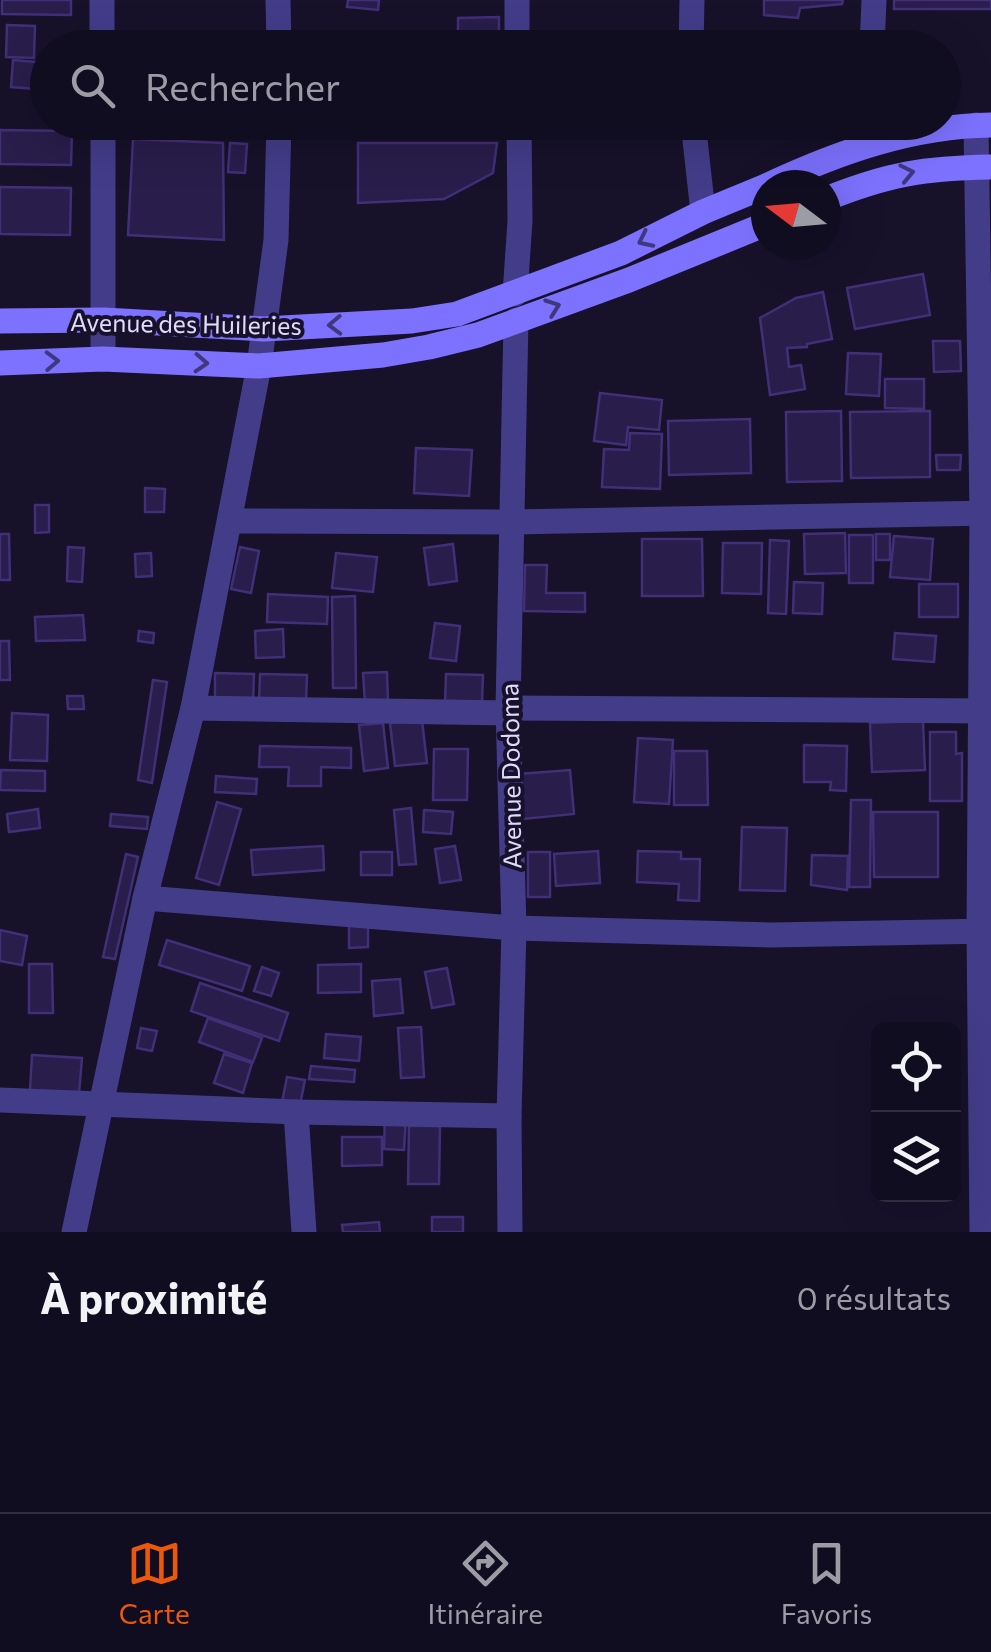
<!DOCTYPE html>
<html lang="fr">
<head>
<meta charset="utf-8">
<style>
  body { margin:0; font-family:Commissioner,sans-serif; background:#1a1629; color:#f1f3f6 }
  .controls { position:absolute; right:30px; bottom:30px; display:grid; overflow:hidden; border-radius:15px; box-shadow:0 10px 40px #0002 }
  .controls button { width:90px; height:90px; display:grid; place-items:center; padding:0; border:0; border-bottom:2px solid #302d3e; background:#110d20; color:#f1f3f6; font:50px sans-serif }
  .compass { position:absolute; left:751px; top:170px; width:90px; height:90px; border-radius:50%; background:#110d20; box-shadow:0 10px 40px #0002; rotate:286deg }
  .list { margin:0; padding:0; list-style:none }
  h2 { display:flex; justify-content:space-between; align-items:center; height:130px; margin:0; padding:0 40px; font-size:42px }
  h2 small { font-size:32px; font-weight:400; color:#9c9ca5 }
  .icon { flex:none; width:55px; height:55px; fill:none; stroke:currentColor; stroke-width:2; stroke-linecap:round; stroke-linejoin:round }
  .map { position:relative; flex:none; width:991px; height:1232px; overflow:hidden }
  .search { position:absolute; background:#110d20; box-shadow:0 10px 40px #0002; left:30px; right:30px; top:30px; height:110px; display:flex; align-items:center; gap:25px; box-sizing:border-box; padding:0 35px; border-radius:55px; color:#9c9ca5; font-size:38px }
  .sheet { height:280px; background:#110d20 }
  nav { display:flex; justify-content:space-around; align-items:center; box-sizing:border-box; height:140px; border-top:2px solid #302d3e; background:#110d20; font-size:28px; color:#9c9ca5 }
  nav a { display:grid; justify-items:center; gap:5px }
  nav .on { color:#ea580c }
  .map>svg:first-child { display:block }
  .building { fill:#291d4b; stroke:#412f77; stroke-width:2.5 }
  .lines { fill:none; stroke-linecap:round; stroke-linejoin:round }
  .street { stroke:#433c89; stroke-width:25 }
  .secondary { stroke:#7d72ff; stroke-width:25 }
  .oneway { stroke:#40387f }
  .labels { text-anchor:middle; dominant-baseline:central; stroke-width:8; stroke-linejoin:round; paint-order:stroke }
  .street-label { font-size:25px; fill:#e1daff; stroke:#17112a }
</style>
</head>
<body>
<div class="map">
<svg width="991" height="1232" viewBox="0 0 991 1232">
  <rect width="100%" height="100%" fill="#17112a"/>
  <g class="building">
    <path d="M2,0H71V15L2,14Z"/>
    <path d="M348,0H379L378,10L347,7Z"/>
    <path d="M764,0H843L842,4L800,8L798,18L764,15Z"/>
    <rect x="894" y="0" width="97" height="9"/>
    <path d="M499,17V32L458,33V18Z"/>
    <path d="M7,25L35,26L34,58L6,57Z"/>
    <path d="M13,60L48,63V90L11,87Z"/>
    <path d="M178,122H213V133L178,132Z"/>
    <path d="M347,122H382L381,132L347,130Z"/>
    <path d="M406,122H509V130L406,131Z"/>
    <path d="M0,130L72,131L71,165L0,164Z"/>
    <path d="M133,139L223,143L224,240L128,235Z"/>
    <path d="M230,143L247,144L245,173L228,172Z"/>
    <path d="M358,143H497L493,173L444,199L358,203Z"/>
    <path d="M0,187L71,188L70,235L0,234Z"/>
    <path d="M923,274L930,315L855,329L847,288Z"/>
    <path d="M823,292L832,339L807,344V347L787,348L789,367L801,365L805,389L770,395L760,318L796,298Z"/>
    <path d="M933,341H960L961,371L934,372Z"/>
    <path d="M848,353L881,354L879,396L846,394Z"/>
    <path d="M885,379H924V409L885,408Z"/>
    <path d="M600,393L662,400L659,430L628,427L626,445L594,441Z"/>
    <path d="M841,411L842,481L787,482L786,412Z"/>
    <path d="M930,411V477L851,478L850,412Z"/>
    <path d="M750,419L751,473L669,475L668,421Z"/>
    <path d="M630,433L662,434L660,489L602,487L604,449L629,450Z"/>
    <path d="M416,448L472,450L469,496L414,493Z"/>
    <path d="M936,455H961L960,470H937Z"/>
    <path d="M145,488L165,489L164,512H145Z"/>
    <path d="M35,505H49V532L35,533Z"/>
    <path d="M845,533L846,573L805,574L804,534Z"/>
    <path d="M0,534H9L10,580H0Z"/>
    <rect x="876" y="534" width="14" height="26"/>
    <rect x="849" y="535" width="24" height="48"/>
    <path d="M894,536L933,539L930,580L890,577Z"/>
    <path d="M642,539H702L703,596H642Z"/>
    <path d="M770,540L789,541L786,614L768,613Z"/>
    <path d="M723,543H762L761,594L722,593Z"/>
    <path d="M453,544L457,581L429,585L424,548Z"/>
    <path d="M68,547L84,548L82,582L67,581Z"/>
    <path d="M240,547L259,551L251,593L231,589Z"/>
    <path d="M151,553L152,576L136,577L135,554Z"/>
    <path d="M336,553L377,557L373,592L332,588Z"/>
    <path d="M525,565H547L546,593H585V612L524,611Z"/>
    <path d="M794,582L823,583L822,614L793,613Z"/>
    <rect x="919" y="584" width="39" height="33"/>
    <path d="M268,594L328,597L327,624L267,622Z"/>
    <path d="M355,596L356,688H333L332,597Z"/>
    <path d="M83,615L85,640L36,641L35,617Z"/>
    <path d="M435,623L460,626L456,661L430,658Z"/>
    <path d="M283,629L284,657L256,658L255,631Z"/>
    <path d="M139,631L154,633L153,643L138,641Z"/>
    <path d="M895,633L936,636L934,662L893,659Z"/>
    <path d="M0,641H9L10,680H0Z"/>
    <path d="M387,672L388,703L365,704L363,673Z"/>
    <path d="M215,673L254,674L253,702L215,701Z"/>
    <path d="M260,674L307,675L306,704L259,702Z"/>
    <path d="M446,674L483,675L482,704L445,703Z"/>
    <path d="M153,680L167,682L152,783L138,780Z"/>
    <path d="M67,696H83L84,709H68Z"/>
    <path d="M12,713L48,715L47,761L10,760Z"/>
    <path d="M422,720L427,763L395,766L390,723Z"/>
    <path d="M923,721L925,770L872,772L870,723Z"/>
    <path d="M383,723L388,768L364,771L359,725Z"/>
    <path d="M930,732H956V754L962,753V801H930Z"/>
    <path d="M638,738L673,740L669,804L634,802Z"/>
    <path d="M804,745L847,746L846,791L830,790L831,782H804Z"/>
    <path d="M260,746L351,748V768L321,767V786H288L289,767H259Z"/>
    <path d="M434,749H468L467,800H433Z"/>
    <path d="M674,751H707L708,805H674Z"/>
    <path d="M1,770L45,771V791L0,790Z"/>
    <path d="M570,770L574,814L523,819L519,774Z"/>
    <path d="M216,776L257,779L256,794L215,792Z"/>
    <path d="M851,800H871L870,887H849Z"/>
    <path d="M217,802L241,809L219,885L196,878Z"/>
    <path d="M411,808L416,864L399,865L394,810Z"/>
    <path d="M38,809L40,828L9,832L7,814Z"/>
    <path d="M424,810L453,812L451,834L423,832Z"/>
    <path d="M873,812H938V877H874Z"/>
    <path d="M111,814L148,817L147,829L110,826Z"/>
    <path d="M742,827L787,828L785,891L740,890Z"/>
    <path d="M323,846L324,870L253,875L251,850Z"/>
    <path d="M455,846L461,880L440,883L435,849Z"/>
    <path d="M598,851L600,883L556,886L554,854Z"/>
    <path d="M638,851L681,852V859H700L699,901L678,900L679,884L637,882Z"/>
    <rect x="361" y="852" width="31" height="23"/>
    <rect x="528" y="852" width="22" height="45"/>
    <path d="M126,854L138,857L115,959L103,957Z"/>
    <path d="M812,855L848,856L847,890L811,885Z"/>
    <path d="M349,924H368V947L349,948Z"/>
    <path d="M0,930L27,936L22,965L0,961Z"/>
    <path d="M167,940L250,966L242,991L159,965Z"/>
    <path d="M29,964H52L53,1013H29Z"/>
    <path d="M361,964V992L318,993V965Z"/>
    <path d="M262,967L279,973L271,996L254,991Z"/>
    <path d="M447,968L454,1004L432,1008L425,972Z"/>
    <path d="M400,979L403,1013L374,1016L372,981Z"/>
    <path d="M200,983L288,1013L279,1041L191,1011Z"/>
    <path d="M208,1018L262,1038L253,1062L199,1042Z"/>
    <path d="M421,1027L424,1077L401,1078L398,1028Z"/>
    <path d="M141,1028L157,1031L152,1051L137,1048Z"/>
    <path d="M326,1034L361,1037L359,1061L324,1058Z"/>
    <path d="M224,1054L252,1063L243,1093L214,1083Z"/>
    <path d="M32,1055L82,1058L79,1094L30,1090Z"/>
    <path d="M311,1066L355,1070L354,1082L309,1079Z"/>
    <path d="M287,1077L305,1080L299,1110L281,1107Z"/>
    <path d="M385,1116L406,1117L404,1150L384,1149Z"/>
    <path d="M409,1126H440L439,1184H408Z"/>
    <path d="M342,1137H382V1165L342,1166Z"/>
    <rect x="432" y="1217" width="31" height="15"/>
    <path d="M379,1222L380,1232H343L342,1225Z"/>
  </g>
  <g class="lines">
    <g class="street">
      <path d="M102,0V48"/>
      <path d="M278,0L279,48"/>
      <path d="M517,0V48"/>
      <path d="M691,48L692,0"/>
      <path d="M872,48L874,0"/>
      <path d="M103,122V359"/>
      <path d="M693,122L703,212"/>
      <path d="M976,125L982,513L979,931L982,1232"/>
      <path d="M515,294L520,221L519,122"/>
      <path d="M230,521L512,522L991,513"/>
      <path d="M193,708L509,713"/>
      <path d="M508,708L991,711"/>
      <path d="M145,898L514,928L771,935L991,931"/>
      <path d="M0,1100L296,1112L509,1116"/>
      <path d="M296,1112L304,1232"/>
      <path d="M74,1232L145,898L193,708L259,366L276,240L279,122"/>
      <path d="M510,1232L509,1116L514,928L508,708L516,320"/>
    </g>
    <g class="secondary">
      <path d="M768,185C839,152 912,126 991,125"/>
      <path d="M826,199C888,174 925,168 991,167"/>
      <path d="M0,321L104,320L264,329L412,321L457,314L621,253L703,212L766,186"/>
      <path d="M0,363L103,359L259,366L383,355L429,347L478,335L629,280L766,224"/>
    </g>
  </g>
  <defs><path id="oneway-chevron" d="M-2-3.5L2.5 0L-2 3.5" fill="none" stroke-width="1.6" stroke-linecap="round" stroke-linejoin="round" transform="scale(2.5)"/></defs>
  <g class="oneway">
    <use href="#oneway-chevron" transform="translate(907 173) rotate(-12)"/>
    <use href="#oneway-chevron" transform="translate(645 240) rotate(154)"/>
    <use href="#oneway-chevron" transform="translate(553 307) rotate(-20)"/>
    <use href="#oneway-chevron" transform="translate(335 325) rotate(178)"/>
    <use href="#oneway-chevron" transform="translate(52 361) rotate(-2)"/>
    <use href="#oneway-chevron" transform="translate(201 363) rotate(3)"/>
  </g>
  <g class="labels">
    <g class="street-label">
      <text transform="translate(186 323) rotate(1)">Avenue des Huileries</text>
      <text transform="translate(510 776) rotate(-91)">Avenue Dodoma</text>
    </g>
  </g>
</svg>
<div class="controls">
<button><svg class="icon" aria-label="locate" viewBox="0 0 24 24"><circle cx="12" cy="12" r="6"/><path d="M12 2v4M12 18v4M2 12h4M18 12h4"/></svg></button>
<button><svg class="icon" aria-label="layers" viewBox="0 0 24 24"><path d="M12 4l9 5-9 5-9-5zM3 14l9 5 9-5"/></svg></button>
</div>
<svg class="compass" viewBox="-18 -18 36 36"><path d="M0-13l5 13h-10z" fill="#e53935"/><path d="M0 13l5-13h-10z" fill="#9c9ca5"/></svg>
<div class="search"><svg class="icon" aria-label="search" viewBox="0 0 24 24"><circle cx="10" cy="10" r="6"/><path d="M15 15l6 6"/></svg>Rechercher</div>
</div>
<section class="sheet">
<h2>À proximité<small>0 résultats</small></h2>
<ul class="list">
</ul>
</section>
<nav>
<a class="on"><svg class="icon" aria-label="map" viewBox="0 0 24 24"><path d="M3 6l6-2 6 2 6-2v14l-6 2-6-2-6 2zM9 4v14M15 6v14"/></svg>Carte</a>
<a><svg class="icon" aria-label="directions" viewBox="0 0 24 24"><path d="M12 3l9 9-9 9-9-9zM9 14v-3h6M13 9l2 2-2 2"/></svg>Itinéraire</a>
<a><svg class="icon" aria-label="saved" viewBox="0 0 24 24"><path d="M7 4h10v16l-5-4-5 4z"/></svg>Favoris</a>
</nav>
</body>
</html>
